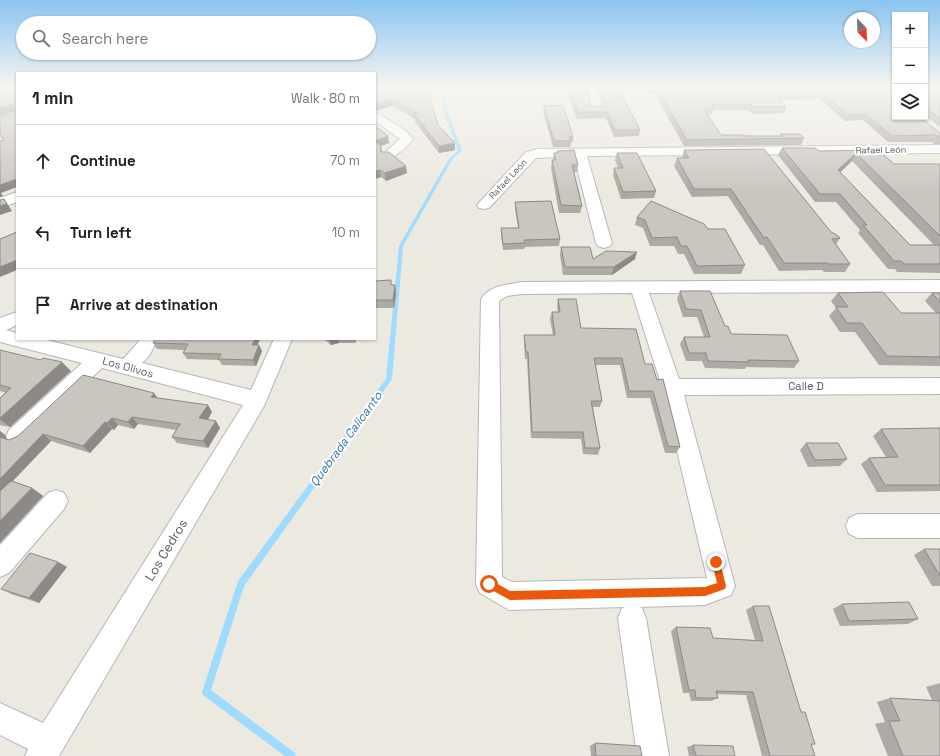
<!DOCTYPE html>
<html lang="en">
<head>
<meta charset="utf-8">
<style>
  body { margin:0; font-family:"Space Grotesk",sans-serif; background:#f6f6f6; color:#222 }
  .controls { position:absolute; right:12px; top:12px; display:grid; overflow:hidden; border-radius:0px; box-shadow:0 1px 3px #0004 }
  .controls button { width:36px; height:36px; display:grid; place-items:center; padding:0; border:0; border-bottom:1px solid #e0e0e0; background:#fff; color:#222; font:20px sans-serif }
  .compass { position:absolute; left:844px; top:12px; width:36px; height:36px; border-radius:50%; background:#fff; box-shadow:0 1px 3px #0004; rotate:157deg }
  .stop { position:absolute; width:12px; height:12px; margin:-9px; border:3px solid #ea580c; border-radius:50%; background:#fff }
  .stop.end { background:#ea580c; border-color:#fff; box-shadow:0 1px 4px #0008 }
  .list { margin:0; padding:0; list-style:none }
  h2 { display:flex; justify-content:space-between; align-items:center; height:52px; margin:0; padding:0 16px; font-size:17px }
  h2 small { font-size:13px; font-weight:400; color:#767676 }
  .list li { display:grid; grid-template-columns:26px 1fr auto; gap:12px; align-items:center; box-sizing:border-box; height:72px; padding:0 16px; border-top:1px solid #e0e0e0 }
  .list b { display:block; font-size:15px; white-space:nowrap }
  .list em { font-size:13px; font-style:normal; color:#767676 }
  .icon { flex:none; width:22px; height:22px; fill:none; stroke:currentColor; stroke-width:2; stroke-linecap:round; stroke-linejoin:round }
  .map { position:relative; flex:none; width:940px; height:756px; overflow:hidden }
  .search { position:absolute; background:#fff; box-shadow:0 1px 3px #0004; left:16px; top:16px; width:360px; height:44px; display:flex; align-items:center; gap:10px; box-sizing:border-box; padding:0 14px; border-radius:22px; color:#767676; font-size:15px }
  .panel { position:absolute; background:#fff; box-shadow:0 1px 3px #0004; left:16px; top:72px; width:360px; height:268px; border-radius:0px }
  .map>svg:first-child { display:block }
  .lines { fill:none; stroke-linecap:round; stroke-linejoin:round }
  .stream { fill:#9ddbff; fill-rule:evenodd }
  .street-casing { stroke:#b3b7bb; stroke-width:2 }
  .secondary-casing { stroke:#b4b8bd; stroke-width:2 }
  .street { fill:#fff; fill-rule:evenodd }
  .secondary { fill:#fff; fill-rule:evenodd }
  .wall { fill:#ada9a4; fill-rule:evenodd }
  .shaded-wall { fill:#8d8a86 }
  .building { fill:#c9c5bf; stroke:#8d8a86 }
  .route { fill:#ea580c }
  .labels { text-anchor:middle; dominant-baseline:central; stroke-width:4; stroke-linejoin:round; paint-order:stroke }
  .far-street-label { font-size:9px; fill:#595d61; stroke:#fff }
  .street-label { font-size:11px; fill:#595d61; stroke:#fff }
  .water-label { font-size:12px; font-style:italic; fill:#3676ab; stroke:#fff }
  .near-street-label { font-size:13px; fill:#595d61; stroke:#fff }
</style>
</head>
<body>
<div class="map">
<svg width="940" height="756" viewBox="0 0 940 756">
  <rect width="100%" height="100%" fill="#ece9e0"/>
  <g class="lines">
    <path class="stream" d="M457,87H461L444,93L447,110L462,151L453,158L403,246L392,379L244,586L211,690L295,753L296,756H285L203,695L202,692L238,581L386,379L399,246L450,157L458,151L443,110L441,93Z"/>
    <defs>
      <g id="street">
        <path d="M531,87H543L536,91L532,90Z"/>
        <path d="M585,87H595L603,109L601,111H593L591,109Z"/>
        <path d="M831,87H842L848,95L843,98H828L827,96L828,94L835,92Z"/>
        <path d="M375,113L379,114L406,131L413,139C407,147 394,160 383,158L382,155L400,139L375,121Z"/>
        <path d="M940,145V153L587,156L612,243L610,246L604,248L598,246L596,243L574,156L536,158L489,208L484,209L479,208L477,205L526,152L538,149Z"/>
        <path d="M940,280V292L649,293L679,379L940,378V394L684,395L735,586L731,595L705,605L639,607L642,608L646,618L669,756H637L618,618L622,608L625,607L509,610L480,593L476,584L481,299C490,285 507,285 522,282ZM632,293L662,387L707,578L512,582L502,577L499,301L507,296L522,294Z"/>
        <path d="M17,312V325L6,330L17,333V339H43L123,359L135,346L140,339H158L149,356L142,363L251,390L274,339H292L264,406L59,756H25L28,749L0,735V703L43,723L243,405L102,368L25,442L17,445L9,442L6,436L9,430L82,363L0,342V318Z"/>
        <path d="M56,490L64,493L68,501L64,509L9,573L0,577V545L48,493Z"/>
        <path d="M858,514H940V538H858L849,534L846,526L849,518Z"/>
      </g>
      <path id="secondary" d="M17,192V202L0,208V198Z"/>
    </defs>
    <use href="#street" class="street-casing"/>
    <use href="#secondary" class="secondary-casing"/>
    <use href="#street" class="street"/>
    <use href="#secondary" class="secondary"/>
  </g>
  <g class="wall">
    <path d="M375,87L438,125L455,150L439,153L415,122V119L392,106L375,111Z"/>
    <path d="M565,87H587L591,104L594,106H602L603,105L596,87H618L640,130L639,136L614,137L606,118L577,119Z"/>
    <path d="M645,87H835L832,91L830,93H846L848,92L844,87H881L940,133V144H934L932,142H888L863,120L845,121L820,99L780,100L786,107L784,113L753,114L749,110H713L712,114H707L721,135L745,136H780L781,134L804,138L801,145L684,146L655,94H648Z"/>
    <path d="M887,87H895V93Z"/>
    <path d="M925,87H940V127L925,116Z"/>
    <path d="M544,106L573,137V142H571L570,147H553L543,112Z"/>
    <path d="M375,126L389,143L381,146L382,152L407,173L386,181L381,177L375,179Z"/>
    <path d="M782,148L819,151L878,150L894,164H940V273L897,272L895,269H888L858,233L860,230L836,202H815L778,155ZM852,161L934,245H910L840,172Z"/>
    <path d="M684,150L831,232L840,238L836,244L850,264L845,272H824L822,270L779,271L763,245H760L728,196L692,197L674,166L677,158H682Z"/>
    <path d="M557,151L578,165L577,172H574L582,206L580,213H559L551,168L552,160H553L554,153H557Z"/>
    <path d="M617,153L656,191L654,198L621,199L613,175L614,168H618L615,160Z"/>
    <path d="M515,202L560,239L559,246L525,247L524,249L503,250L501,234V228H518L515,208Z"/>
    <path d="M637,217L708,229L745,265L741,274H694L684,254H678L674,246H650L643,228L635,225Z"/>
    <path d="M561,247L593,259H635L612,275H563L560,255Z"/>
    <path d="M375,281L392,285H395L396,293L394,308H375Z"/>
    <path d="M680,291L725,326L731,334L799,361L794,368L746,367L745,369L705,368L702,361H686L680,344L684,337H704L697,317H683L677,299Z"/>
    <path d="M838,293L901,313H936L925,301L932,293H940V366L879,365L855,332H840L829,316L836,308L831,301Z"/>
    <path d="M558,299L581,328L645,364L657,380L680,447L676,453H665L650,398H627L620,365H596L602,401L600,407H593L600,448L598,455L583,454L581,439L531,438L527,359H525L524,342V335H553L550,319L552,312H558L557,306Z"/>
    <path d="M121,339H138L137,340H122Z"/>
    <path d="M324,339H356L355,343H339L331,345Z"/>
    <path d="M153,343L257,345L262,351L256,366L222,365L219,360L187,359L183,353L185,350L157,349Z"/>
    <path d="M0,350L71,371L10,427L0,425V398L6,393L0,391Z"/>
    <path d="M157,398L212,412L208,420L220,428L208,448L177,443L172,437L176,430L138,424L134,429L118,425L114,430L112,429L90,453L51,441L13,481L32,488L43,496L0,543V431L5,435L7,439L9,440Z"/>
    <path d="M940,428V491L877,492L861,464L869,458L886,457L873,436L881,429Z"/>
    <path d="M806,443L847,459L840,466L808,467L800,450Z"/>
    <path d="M924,549H940V586H932L914,555Z"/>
    <path d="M58,562L67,567L39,603L11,594L1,589Z"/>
    <path d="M842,604L918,619L908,624L840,626L833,609Z"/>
    <path d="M753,606L815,744L811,745L815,756H762L746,695L716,694L718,698L711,701H691L689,693H683L671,631L676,627L713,638L755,640L746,610Z"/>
    <path d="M940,683V756H888L875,724L885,722L877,702L890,698L932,700L926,687Z"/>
    <path d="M595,743L642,756H591L590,746Z"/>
    <path d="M693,745L735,756H689L687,747Z"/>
  </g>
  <g class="shaded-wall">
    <path d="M830,87H835L832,91L827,93Z"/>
    <path d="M391,99L392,106L375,111V104Z"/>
    <path d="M13,104L17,111L0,116V108Z"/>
    <path d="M388,136L389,143L381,146L382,153L380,148L375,145V141Z"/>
    <path d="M455,143V150L439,153V146Z"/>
    <path d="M856,153L852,161L834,178L838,170Z"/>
    <path d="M406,166L407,173L386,181L385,173Z"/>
    <path d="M380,170L381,177L375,179V171Z"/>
    <path d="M17,179V187L1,193L3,196L0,197V185Z"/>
    <path d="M4,199L12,211L0,215V206Z"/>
    <path d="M637,252L635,259L612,275L614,267Z"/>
    <path d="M17,260V270L0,277V267Z"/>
    <path d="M395,285L396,293L394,308L393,300Z"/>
    <path d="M255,339H260L255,351L252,345Z"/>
    <path d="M329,339H338L339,343L331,345Z"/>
    <path d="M354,339H356L355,343Z"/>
    <path d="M259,345L262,351L256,366L253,360Z"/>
    <path d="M62,362L71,371L10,427L0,419V418Z"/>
    <path d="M154,393L159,400L151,397Z"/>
    <path d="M208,405L212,412L204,425L199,418Z"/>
    <path d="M132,417L138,424L134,429L128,422Z"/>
    <path d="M112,418L118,425L114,430L107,423Z"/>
    <path d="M216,421L220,428L208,448L203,441Z"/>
    <path d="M105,422L112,429L90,453L83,446Z"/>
    <path d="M0,431L5,435L8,443L0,437Z"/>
    <path d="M43,434L51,441L2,492L0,491V479Z"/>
    <path d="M32,488L43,496L0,543V521Z"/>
    <path d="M58,562L67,567L39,603L29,598Z"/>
  </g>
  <g class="building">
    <path d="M0,87H17V179L0,185V141L4,140L0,135V117L14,114V106L13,104L0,108Z"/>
    <path d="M375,87H427L438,125L455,143L439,146L415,115L417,113L391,99L375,104Z"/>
    <path d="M569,87H587L591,104L594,106H602L606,102L600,87H618L640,130H615L607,112H578Z"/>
    <path d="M649,87H831H830V93H846L852,90V88L851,87H881L894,97H895V117H920L940,133V137H939L936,135L892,136L866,114L848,115L823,93L774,94L786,107H755L752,104H711L714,108H703L721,135H744L745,136H783L781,134H800L804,138L687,140L657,88H650Z"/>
    <path d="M925,87H940V118L929,110H925Z"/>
    <path d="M563,105L573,137H569L571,141H554L544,106Z"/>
    <path d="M375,126L388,136L375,141Z"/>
    <path d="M375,141L381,146L380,148L381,152H389L406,166L385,173L380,170L375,171Z"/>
    <path d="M782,148H815L819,151L878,150L894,164H940V236L856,153L838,170L910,245H940V264H904L901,261H894L863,225H867L840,194H820Z"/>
    <path d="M764,149L831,232L837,235L840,238L832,239L850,264H829L827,263H784L767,237L764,238L731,189H694L677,158H689L684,150Z"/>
    <path d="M574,150L578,165H572L582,206L561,205L552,160H556L554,153H558L557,151Z"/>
    <path d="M617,153H637L656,191L623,192L614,168H623Z"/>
    <path d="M4,199L7,204L0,206V200Z"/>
    <path d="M551,201L560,239L524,240L525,243L503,244L501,228H519L515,202Z"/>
    <path d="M651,201L704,224L708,229H725L745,265L697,266L687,246H681L677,237L652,238L645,220L637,217Z"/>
    <path d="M17,232V260L0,267V239Z"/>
    <path d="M561,247H590L593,259L606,251L637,252L614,267H565Z"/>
    <path d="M391,280V285H395L393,300H375V281Z"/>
    <path d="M680,291H710L725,326H728L731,334L787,335L799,361L748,360L749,362L708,361L706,353H689L684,337H710L701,310L686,309Z"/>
    <path d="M883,292L901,313H940V357L887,356L862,323H847L836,307H848L838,293Z"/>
    <path d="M932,293H940V302Z"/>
    <path d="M558,299H576L581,328L636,329L645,364H652L657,380L663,379L680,447L668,446L653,391H629L622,358H594L602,401H591L600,448H585L583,432H532L528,352H526L524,335H555L552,312H560Z"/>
    <path d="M155,339H255L252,345H259L253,360L218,359L221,354L183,353L188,344L153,343Z"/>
    <path d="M0,350L41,360L43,358L62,362L0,418V398L11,388L0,385Z"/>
    <path d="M83,375L154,393L151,397L208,405L199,418L216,421L203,441L172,437L180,424L132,417L128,422L112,418L107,423L105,422L83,446L43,434L0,479V437L9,440L18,436Z"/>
    <path d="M940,428V485H885L869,458L898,457L881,429Z"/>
    <path d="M806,443H838L847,459L815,460Z"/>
    <path d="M11,481L32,488L0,521V491Z"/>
    <path d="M924,549H940V576Z"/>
    <path d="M30,553L58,562L29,598L1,589Z"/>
    <path d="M909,602L918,619L849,621L842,604Z"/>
    <path d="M753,606H769L801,712H805L815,744H811L815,756H770L753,692L716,691L718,698H696L695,690H689L676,627L710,628L713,638L763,641Z"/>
    <path d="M890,698L940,701V756H903L889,721H900Z"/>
    <path d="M595,743L640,746L642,756H596Z"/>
    <path d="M693,745L733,746L735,756H696Z"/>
  </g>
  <linearGradient id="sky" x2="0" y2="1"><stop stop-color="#8ac4f1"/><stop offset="0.45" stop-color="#f6f5f1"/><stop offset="1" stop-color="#f6f5f1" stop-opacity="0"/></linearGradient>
  <rect width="940" height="193" fill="url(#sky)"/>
  <path class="route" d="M716,558L719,560L720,562L726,586L725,589L705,596L510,600L486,587L485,584L486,581L489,579L510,591L705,587L717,583L712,562L713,560Z"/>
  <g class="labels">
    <g class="far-street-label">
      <text transform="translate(881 150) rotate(-1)">Rafael León</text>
      <text transform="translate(508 179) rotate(-47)">Rafael León</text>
    </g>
    <g class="street-label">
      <text transform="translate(128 367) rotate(15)">Los Olivos</text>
      <text x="806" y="386">Calle D</text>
    </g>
    <g class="water-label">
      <text transform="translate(346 439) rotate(-54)">Quebrada Calicanto</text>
    </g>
    <g class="near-street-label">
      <text transform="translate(166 550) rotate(-59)">Los Cedros</text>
    </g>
  </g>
</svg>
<div class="controls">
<button>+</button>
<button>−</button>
<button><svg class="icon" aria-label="layers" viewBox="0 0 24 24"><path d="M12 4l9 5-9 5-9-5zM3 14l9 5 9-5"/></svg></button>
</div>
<svg class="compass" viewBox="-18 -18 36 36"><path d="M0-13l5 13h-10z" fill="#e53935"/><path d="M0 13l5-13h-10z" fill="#767676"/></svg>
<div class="stop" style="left:489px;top:584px"></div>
<div class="stop end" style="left:716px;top:562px"></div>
<div class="search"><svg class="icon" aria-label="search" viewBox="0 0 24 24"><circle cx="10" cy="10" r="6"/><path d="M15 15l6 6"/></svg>Search here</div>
<section class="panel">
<h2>1 min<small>Walk · 80 m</small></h2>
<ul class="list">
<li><svg class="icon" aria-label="ahead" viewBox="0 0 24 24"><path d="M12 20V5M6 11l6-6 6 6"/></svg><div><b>Continue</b></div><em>70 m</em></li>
<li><svg class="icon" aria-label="left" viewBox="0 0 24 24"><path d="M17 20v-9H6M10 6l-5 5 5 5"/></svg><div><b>Turn left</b></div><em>10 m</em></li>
<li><svg class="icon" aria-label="arrive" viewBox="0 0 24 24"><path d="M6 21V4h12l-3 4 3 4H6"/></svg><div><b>Arrive at destination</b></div></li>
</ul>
</section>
</div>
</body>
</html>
